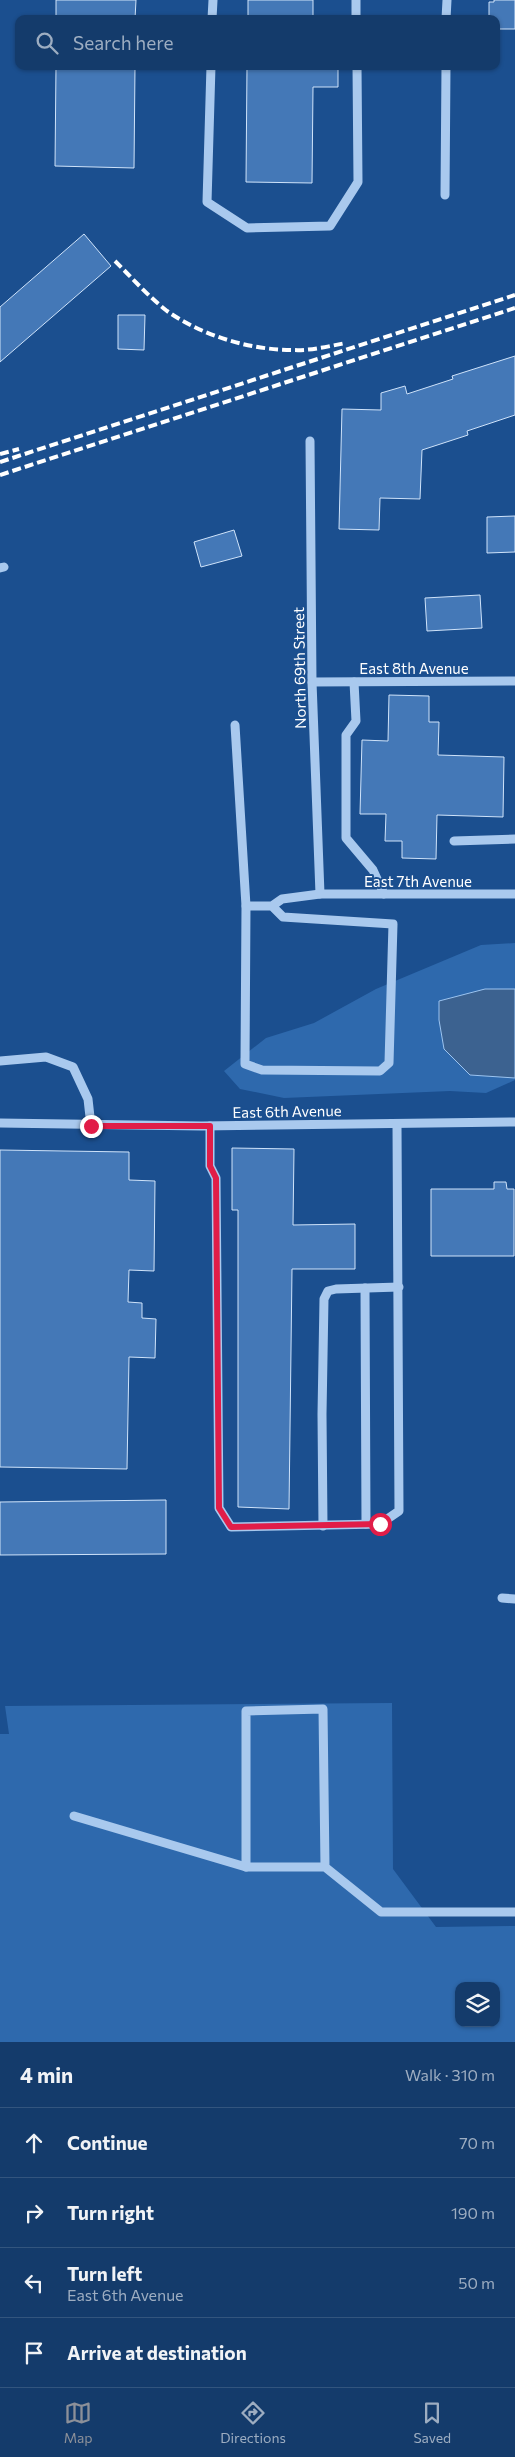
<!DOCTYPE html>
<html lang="en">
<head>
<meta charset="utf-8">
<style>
  body { margin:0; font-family:Commissioner,sans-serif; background:#214673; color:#f1f3f6 }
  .controls { position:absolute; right:15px; bottom:15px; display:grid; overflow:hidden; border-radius:10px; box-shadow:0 1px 4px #0004 }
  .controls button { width:45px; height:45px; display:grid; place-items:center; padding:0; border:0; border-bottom:1px solid #33557e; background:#143b6b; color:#f1f3f6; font:25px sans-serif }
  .stop { position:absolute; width:15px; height:15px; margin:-11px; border:4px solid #e11d48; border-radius:50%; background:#fff }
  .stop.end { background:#e11d48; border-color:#fff; box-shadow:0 1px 5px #0008 }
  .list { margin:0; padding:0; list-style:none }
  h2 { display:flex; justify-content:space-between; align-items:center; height:65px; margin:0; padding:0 20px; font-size:21px }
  h2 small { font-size:16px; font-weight:400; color:#9dadc1 }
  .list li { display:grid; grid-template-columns:32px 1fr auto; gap:15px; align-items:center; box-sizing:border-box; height:70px; padding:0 20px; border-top:1px solid #33557e }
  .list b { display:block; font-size:19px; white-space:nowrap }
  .list p { margin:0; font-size:16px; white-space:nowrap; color:#9dadc1 }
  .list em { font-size:16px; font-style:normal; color:#9dadc1 }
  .icon { flex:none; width:28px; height:28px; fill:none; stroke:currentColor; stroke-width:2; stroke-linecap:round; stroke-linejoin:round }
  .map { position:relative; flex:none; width:515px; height:2042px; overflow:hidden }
  .search { position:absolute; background:#143b6b; box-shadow:0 1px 4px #0004; left:15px; right:15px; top:15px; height:55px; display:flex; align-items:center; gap:12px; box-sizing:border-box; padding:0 18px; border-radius:10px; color:#9dadc1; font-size:19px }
  .sheet { height:345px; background:#143b6b }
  nav { display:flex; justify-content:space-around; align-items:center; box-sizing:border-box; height:70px; border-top:1px solid #33557e; background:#143b6b; font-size:14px; color:#9dadc1 }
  nav a { display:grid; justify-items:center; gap:2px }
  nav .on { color:#8c9099 }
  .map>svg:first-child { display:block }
  .green { fill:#2e69ad; fill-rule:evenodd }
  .water { fill:#3c6290; stroke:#9cc4f0 }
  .building { fill:#4478b7; stroke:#cfe3fa }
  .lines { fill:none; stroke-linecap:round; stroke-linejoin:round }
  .minor { stroke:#a9c9ee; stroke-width:9 }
  .rail { stroke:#fff; stroke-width:4; stroke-dasharray:9 4; stroke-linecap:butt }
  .route { stroke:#e11d48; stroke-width:6 }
  .labels { text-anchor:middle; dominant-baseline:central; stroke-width:4; stroke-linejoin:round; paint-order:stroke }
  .street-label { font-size:15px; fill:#fff; stroke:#1b4f8f }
</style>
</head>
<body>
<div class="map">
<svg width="515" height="2042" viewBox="0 0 515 2042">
  <rect width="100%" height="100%" fill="#1b4f8f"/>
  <g class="green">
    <path d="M515,943V1080L486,1093L450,1091L284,1098L240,1089L224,1071L266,1038L314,1023L376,989L481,945Z"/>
    <path d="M392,1703L393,1869L436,1927L515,1926V2042H0V1734H9L5,1706ZM459,1986H496V2023H459Z"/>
  </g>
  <path class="water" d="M485,989H515V1078L470,1075L444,1049L439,1020V1001Z"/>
  <g class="building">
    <path d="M56,0H136L135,19H56Z"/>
    <rect x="248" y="0" width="65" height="19"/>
    <path d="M494,0H515V29H496V19H489V2H494Z"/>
    <path d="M56,66H135L134,168L55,166Z"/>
    <path d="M247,66H338V87H313L312,183L246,182Z"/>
    <path d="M84,234L111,266L0,362V307Z"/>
    <path d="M118,315H145L144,350L118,349Z"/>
    <path d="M515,356V415L467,431L468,435L422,450L420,499L380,498L379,530L339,529L342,409L381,410V393L405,386L407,394L453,379L452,376Z"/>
    <path d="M515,516V552L487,553V517Z"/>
    <path d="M234,530L242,556L201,567L194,542Z"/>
    <path d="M480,595L482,628L427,631L425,598Z"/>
    <path d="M389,695L429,696V722H439L438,755L504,757L503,817L437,815L436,859L402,858V841H385L386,814H360L362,740L388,741Z"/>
    <path d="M232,1148L294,1149L293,1225L355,1224V1269H292L289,1509L238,1507V1210H232Z"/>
    <path d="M0,1150L129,1152V1180L155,1181L154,1271L129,1270L128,1302L142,1303V1318L156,1319L155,1358L129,1357L127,1469L0,1467Z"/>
    <path d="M494,1182H506L507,1189H514V1256H431V1189H494Z"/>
    <path d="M166,1500V1554L0,1555V1502Z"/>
  </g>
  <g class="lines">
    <g class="minor">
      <path d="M356,0V19"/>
      <path d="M212,19L213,0"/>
      <path d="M446,19L447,0"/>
      <path d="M211,66L207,202L247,228L330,226L358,182L357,66"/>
      <path d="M445,195L446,66"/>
      <path d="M310,441L312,682L320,894"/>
      <path d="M0,568L4,567"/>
      <path d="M312,682L515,681"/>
      <path d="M354,682L356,721L346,735V838L373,870L384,894"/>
      <path d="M235,725L246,906"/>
      <path d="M454,841L515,839"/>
      <path d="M272,906L283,917L393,924L389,1063L380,1071L262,1070L245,1064L246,906H272L282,899L320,894H515"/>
      <path d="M0,1061L46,1057L73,1067L88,1099L91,1126"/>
      <path d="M0,1123L202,1126L515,1122"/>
      <path d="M210,1126V1166L216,1178L219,1508L231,1527L380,1524L399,1511L397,1124"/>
      <path d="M365,1288L366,1524"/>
      <path d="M323,1526L322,1414L324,1299L328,1291L336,1289L399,1287"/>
      <path d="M502,1598L515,1599"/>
      <path d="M74,1816L246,1867"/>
      <path d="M325,1867H246V1711L323,1709L325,1867L381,1912H515"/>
    </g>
    <g class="rail">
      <path d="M115,261C132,278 148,296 167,311C203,336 250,350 293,350C311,351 329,346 346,343"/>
      <path d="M0,454L19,449"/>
      <path d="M0,462L515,295"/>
      <path d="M0,475L515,308"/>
    </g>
  </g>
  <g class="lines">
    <path class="route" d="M91,1126H210V1166L216,1178L219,1508L231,1527L380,1524"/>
  </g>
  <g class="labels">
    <g class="street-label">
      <text transform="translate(299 668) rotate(-91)">North 69th Street</text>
      <text x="414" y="668">East 8th Avenue</text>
      <text x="418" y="881">East 7th Avenue</text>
      <text transform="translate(287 1111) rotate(-1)">East 6th Avenue</text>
    </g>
  </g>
</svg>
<div class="controls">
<button><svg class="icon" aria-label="layers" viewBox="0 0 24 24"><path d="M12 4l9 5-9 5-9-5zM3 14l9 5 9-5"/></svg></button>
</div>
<div class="stop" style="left:380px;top:1524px"></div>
<div class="stop end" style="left:91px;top:1126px"></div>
<div class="search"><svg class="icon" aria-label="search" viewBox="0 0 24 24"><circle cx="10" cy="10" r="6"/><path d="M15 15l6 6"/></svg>Search here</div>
</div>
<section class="sheet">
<h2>4 min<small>Walk · 310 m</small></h2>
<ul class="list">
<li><svg class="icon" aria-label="ahead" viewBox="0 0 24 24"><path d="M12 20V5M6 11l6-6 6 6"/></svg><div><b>Continue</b></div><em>70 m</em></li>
<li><svg class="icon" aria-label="right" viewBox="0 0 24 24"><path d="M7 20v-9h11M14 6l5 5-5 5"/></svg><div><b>Turn right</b></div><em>190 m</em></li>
<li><svg class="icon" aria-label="left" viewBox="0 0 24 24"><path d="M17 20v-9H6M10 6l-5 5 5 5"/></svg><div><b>Turn left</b><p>East 6th Avenue</p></div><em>50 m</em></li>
<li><svg class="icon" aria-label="arrive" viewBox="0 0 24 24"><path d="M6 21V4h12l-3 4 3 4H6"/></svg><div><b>Arrive at destination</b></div></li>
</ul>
</section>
<nav>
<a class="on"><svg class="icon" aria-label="map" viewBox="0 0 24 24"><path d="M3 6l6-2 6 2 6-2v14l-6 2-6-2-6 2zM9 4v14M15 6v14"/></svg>Map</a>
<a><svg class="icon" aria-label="directions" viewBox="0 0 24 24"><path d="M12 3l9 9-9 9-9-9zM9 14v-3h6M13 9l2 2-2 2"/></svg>Directions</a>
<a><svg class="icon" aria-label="saved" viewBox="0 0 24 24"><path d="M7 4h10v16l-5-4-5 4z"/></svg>Saved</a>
</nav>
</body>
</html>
